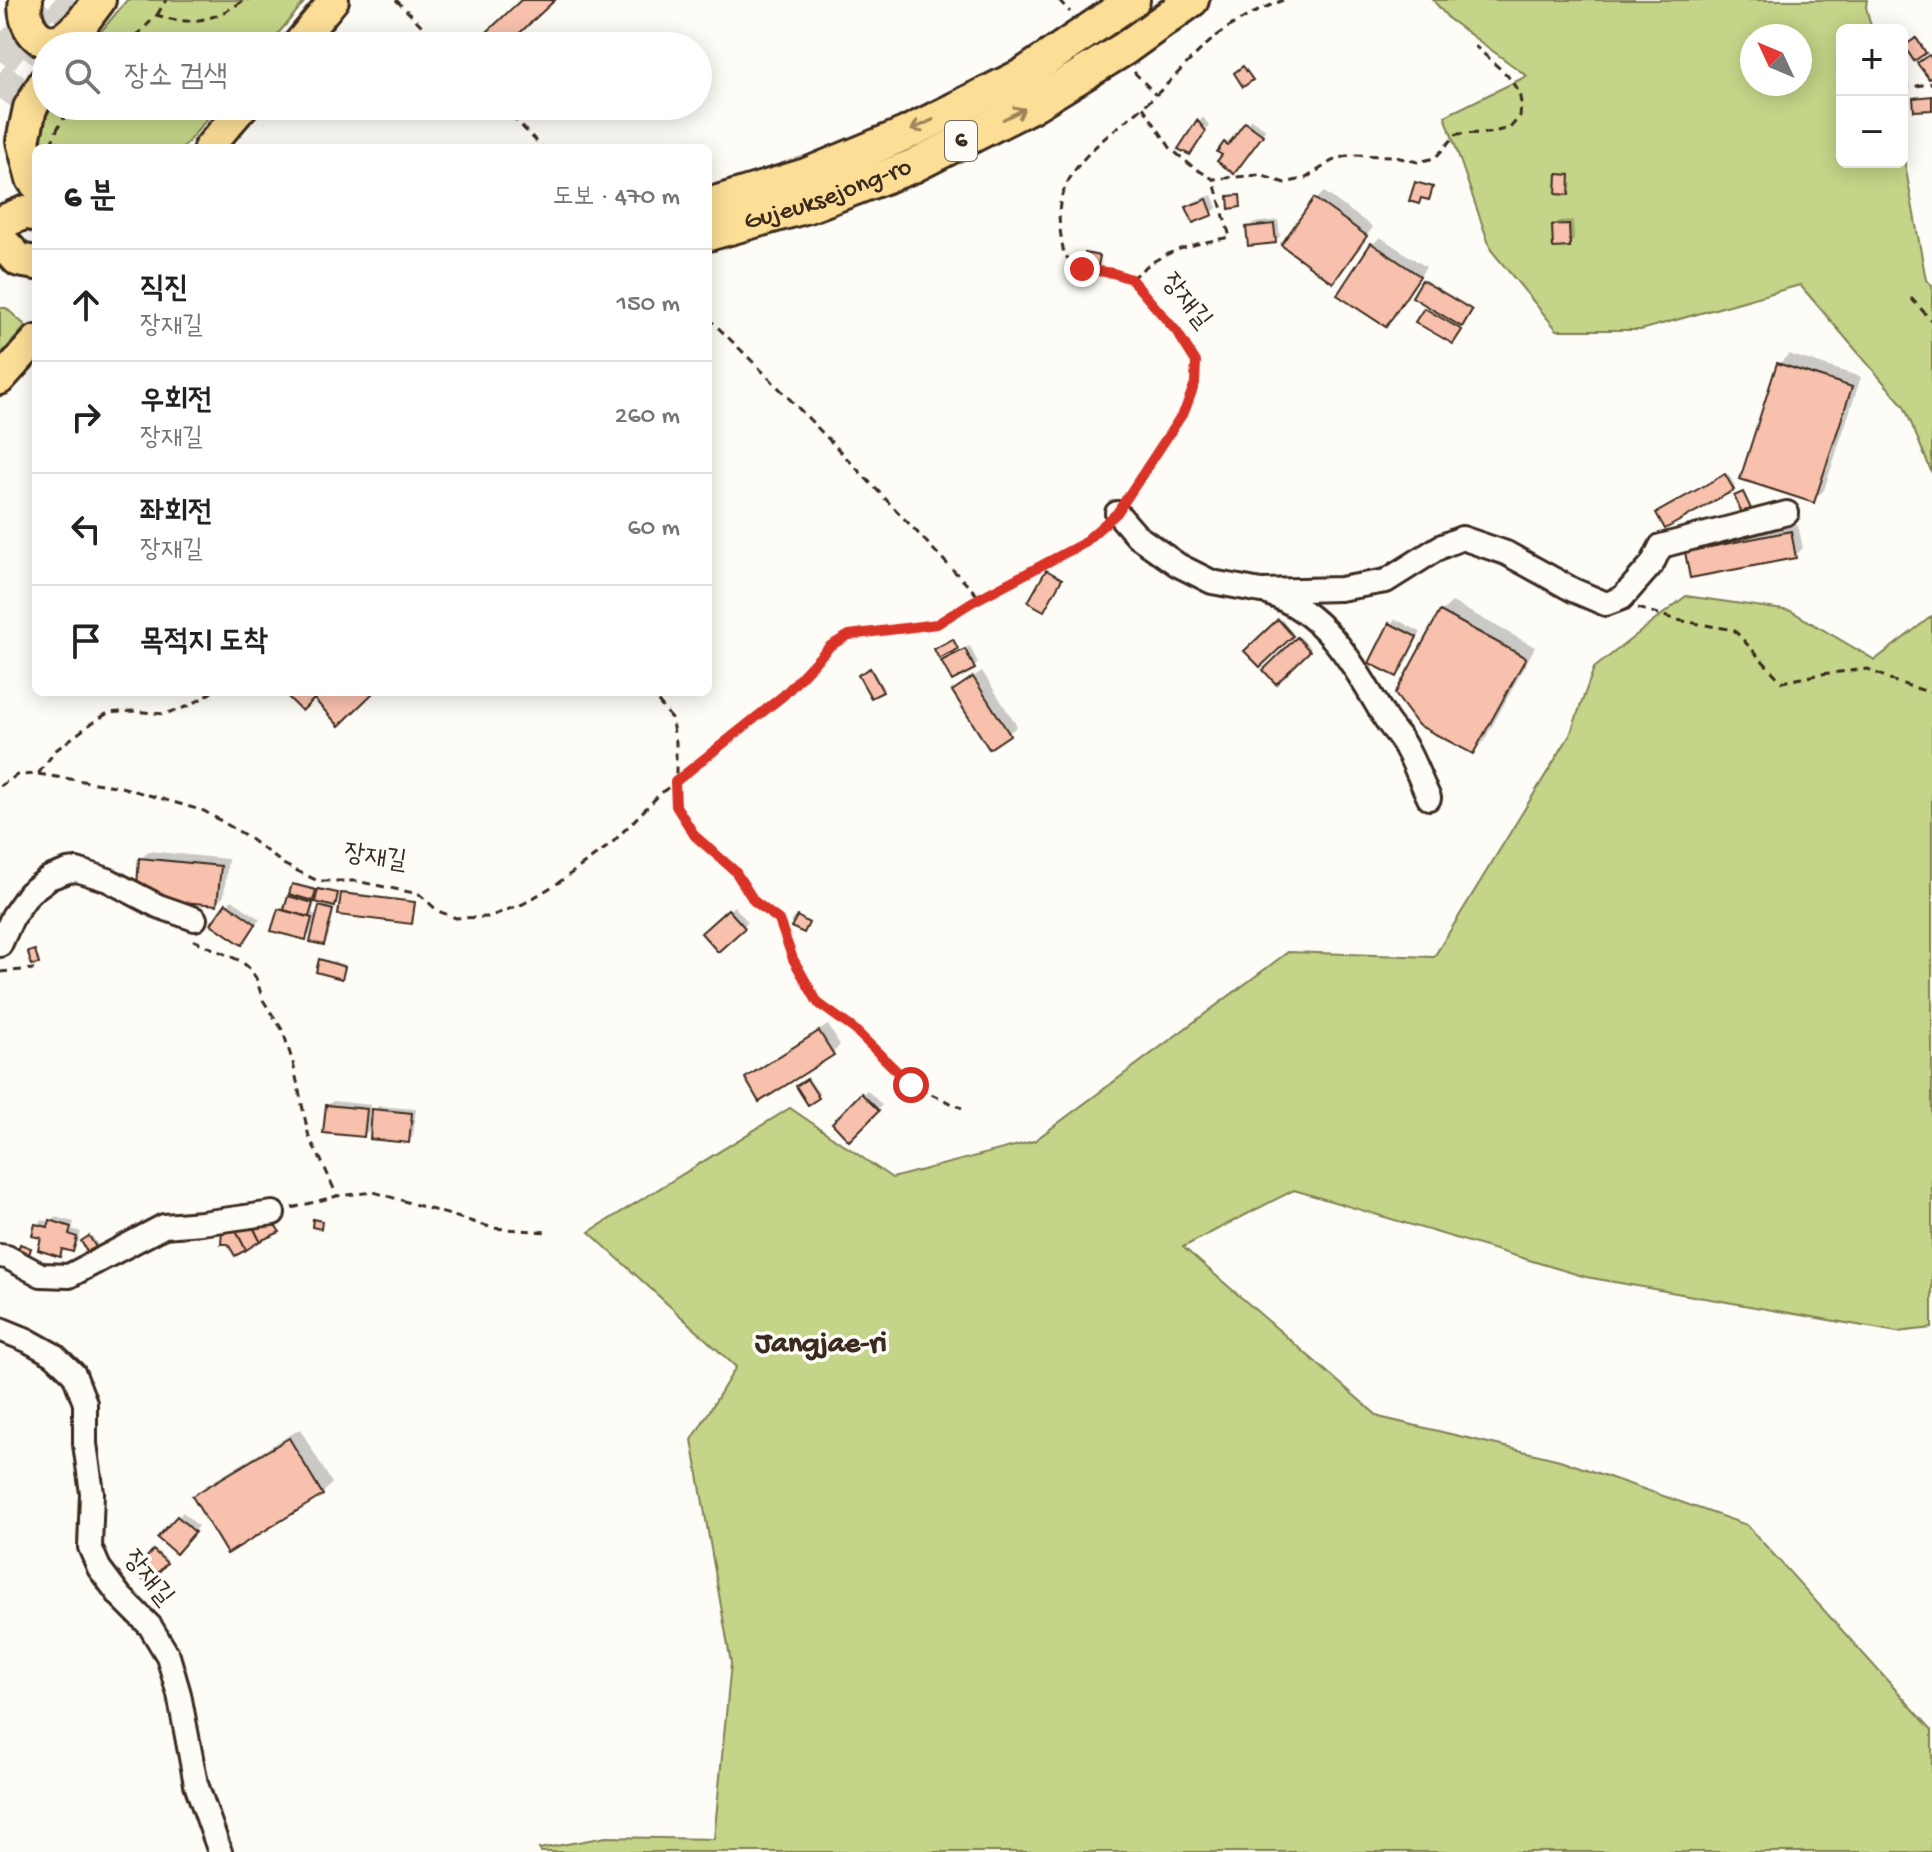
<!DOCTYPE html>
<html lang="ko">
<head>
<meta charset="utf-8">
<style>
  body { margin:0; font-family:"Gochi Hand","Poor Story",sans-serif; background:#f6f6f6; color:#222 }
  .controls { position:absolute; right:24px; top:24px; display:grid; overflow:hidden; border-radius:12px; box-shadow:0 4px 20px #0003 }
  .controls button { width:72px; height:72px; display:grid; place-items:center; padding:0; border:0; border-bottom:2px solid #e0e0e0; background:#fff; color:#222; font:40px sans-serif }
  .compass { position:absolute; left:1740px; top:24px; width:72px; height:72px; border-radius:50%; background:#fff; box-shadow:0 4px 20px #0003; rotate:314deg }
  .stop { position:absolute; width:24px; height:24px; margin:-18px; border:6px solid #d93025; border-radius:50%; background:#fff }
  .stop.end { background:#d93025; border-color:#fff; box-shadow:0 2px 8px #0008 }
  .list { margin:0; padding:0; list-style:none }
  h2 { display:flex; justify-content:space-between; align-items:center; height:104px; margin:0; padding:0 32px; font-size:34px }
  h2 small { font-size:26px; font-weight:400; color:#767676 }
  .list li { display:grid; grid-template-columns:52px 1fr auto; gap:24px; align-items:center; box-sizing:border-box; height:112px; padding:0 32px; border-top:2px solid #e0e0e0 }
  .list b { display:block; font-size:30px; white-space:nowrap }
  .list p { margin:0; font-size:26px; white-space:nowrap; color:#767676 }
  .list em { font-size:26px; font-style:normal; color:#767676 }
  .icon { flex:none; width:44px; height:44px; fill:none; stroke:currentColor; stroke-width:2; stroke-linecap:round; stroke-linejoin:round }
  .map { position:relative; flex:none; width:1932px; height:1852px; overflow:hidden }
  .search { position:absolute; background:#fff; box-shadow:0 4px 20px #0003; left:32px; top:32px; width:680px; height:88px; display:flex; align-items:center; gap:20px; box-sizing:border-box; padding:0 28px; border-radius:44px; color:#767676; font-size:30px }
  .panel { position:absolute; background:#fff; box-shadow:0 4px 20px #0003; left:32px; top:144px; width:680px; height:552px; border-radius:12px }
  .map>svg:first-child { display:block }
  .green { fill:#c4d488; stroke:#807f53; stroke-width:2; fill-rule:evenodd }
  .shadow { fill:#0003; fill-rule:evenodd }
  .building { fill:#f8c1ad; stroke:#3b2a1e; stroke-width:2 }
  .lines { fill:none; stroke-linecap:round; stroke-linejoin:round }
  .highway-tunnel { stroke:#d6d2cc; stroke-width:32; stroke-dasharray:32 16; stroke-linecap:butt }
  .minor-casing { stroke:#3b2a1e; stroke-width:28 }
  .major-casing { stroke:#3b2a1e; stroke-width:34 }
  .highway-casing { stroke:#3b2a1e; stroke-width:38 }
  .path { stroke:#3b2a1e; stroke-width:3; stroke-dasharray:8 6; stroke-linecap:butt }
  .minor { stroke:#fdfcf7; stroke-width:22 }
  .major { stroke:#fcde96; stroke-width:28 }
  .highway { stroke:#fcde96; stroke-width:32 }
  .oneway { stroke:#9c845a }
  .route { stroke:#d93025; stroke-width:10 }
  .labels { text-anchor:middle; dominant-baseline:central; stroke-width:7; stroke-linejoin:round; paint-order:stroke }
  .shield { fill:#fdfcf7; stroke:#75695f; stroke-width:2 }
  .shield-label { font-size:24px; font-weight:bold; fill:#3b2a1e }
  .street-label { font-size:26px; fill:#3b2a1e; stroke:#fdfcf7 }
  .quarter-label { font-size:30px; font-weight:bold; fill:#3b2a1e; stroke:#fdfcf7 }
</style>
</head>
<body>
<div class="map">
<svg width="1932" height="1852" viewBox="0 0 1932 1852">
  <rect width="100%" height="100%" fill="#fdfcf7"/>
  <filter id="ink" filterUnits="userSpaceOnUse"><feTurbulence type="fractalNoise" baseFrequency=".0125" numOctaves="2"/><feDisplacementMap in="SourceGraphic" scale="16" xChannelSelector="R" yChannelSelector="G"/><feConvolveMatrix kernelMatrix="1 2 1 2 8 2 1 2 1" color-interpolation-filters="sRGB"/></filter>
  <g filter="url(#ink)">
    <g class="green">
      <path d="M127,0H306L268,46H89Z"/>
      <path d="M1433,0H1867L1866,7L1872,30H1842V162H1902V148L1926,280L1932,285V473L1904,406L1800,285L1641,330H1557L1491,250L1445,116L1527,76L1449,19ZM1752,36H1800V84H1752Z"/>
      <path d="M46,106H218L183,148H36Z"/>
      <path d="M0,308H6L26,326L0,355Z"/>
      <path d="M1686,596L1791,611L1875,660L1932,616V1328L1897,1332L1586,1277L1294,1190L1183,1247L1379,1417L1560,1460L1747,1525L1932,1730V1852H541L539,1849L606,1837L714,1839L731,1663L692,1440L736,1367L589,1232L790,1108L892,1178L1034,1141L1288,952L1434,957L1570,735L1594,668Z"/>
    </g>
    <g class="shadow">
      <path d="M1918,38L1926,50L1914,58L1906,47Z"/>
      <path d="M1203,117L1209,125L1194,148H1181Z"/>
      <path d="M1251,119L1266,129L1239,166L1225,154L1226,144L1230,139L1233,141Z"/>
      <path d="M1324,192L1373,227L1341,272L1333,280L1316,200Z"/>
      <path d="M1212,195L1217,208L1212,213L1189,207L1193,202Z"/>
      <path d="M1278,220L1280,236L1275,241L1248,228L1253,223Z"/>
      <path d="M1573,220L1574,240L1569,245L1554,225L1559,221Z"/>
      <path d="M1380,237L1426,267L1393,317L1386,325L1372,245Z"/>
      <path d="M1425,280L1472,308L1459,326L1462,328L1455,340L1425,309L1429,305L1423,281Z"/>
      <path d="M1789,354L1861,377L1824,490L1814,500L1779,364Z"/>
      <path d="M1728,474L1735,486L1733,488L1666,526L1660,512Z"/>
      <path d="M1798,525L1803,548L1795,556L1687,552L1695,545Z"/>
      <path d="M1452,602L1535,647L1484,741L1473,752L1441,612Z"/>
      <path d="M1281,619L1293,633L1260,665L1247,651Z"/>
      <path d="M1395,619L1421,632L1401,670L1397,675L1391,624Z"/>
      <path d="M1300,637L1311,648L1276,681L1266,670Z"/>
      <path d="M970,646L978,663L974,667L944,661L948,657Z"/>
      <path d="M872,668L884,689L882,690L862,674Z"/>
      <path d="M982,671L1017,726L1009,733L989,746L954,691L962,684Z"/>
      <path d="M149,851L228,859L224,896L217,903L141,859Z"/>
      <path d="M296,883L316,889L314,898H318L322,888L338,892L328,938L323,943L317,922L314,921L310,934L305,938L279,910L284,905L287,906L290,897L294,893V885ZM316,900L326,902L321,907L319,915L312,913Z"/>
      <path d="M345,892L416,901L413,920L411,922L343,894Z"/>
      <path d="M232,900L260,919L246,938L227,905Z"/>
      <path d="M734,906L748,922L718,949L704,933Z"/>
      <path d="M323,959L346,965L343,975L341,977L321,960Z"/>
      <path d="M828,1025L840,1045L833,1053L747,1078L755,1071Z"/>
      <path d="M809,1079L820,1094L809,1102L799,1087Z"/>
      <path d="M867,1090L882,1105L849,1138L834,1123Z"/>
      <path d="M333,1101L371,1105L370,1114L379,1106L416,1109L413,1136L409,1140L373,1126L364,1135L328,1106Z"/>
      <path d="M56,1217L74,1222L72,1229L81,1232L77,1245L72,1250L65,1248L60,1255L43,1237L37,1225L42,1220L50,1222Z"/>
      <path d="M92,1236L100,1248L98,1250L85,1240Z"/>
      <path d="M300,1429L332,1483L322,1494L195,1497L205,1486Z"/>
      <path d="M183,1512L198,1526L176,1552L160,1538Z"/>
      <path d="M156,1550L167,1560L148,1582L137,1571Z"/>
    </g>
    <g class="building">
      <path d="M521,0H555L506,46H472Z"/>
      <path d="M1916,38L1926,53L1914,61L1904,46Z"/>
      <path d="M1929,55L1932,59V77L1929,79L1917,63Z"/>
      <path d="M1243,66L1253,80L1243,87L1234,73Z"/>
      <path d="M1932,96V110L1914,111L1913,98Z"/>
      <path d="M1197,120L1206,131L1190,155L1178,149Z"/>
      <path d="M1245,122L1263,135L1234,174L1217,161L1222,155L1217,152L1224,142L1228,145Z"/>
      <path d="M1557,174L1570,175L1569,195L1556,194Z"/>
      <path d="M1415,182L1433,187L1429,200L1421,198L1419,204L1409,201Z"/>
      <path d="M1240,195L1241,207L1229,209L1228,196Z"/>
      <path d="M1314,198L1367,236L1333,283L1281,245Z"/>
      <path d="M1207,199L1213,215L1193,223L1186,207Z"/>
      <path d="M1274,224L1276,243L1248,246L1246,227Z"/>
      <path d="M1569,224L1570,247L1553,248L1552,225Z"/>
      <path d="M1371,243L1420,276L1386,327L1337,295Z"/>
      <path d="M1085,253L1100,256L1098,266L1083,263Z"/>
      <path d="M1422,280L1472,310L1462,327L1412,297Z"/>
      <path d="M1424,308L1462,330L1453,344L1415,322Z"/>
      <path d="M1777,363L1852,387L1814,503L1740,479Z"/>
      <path d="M1725,474L1734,490L1665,529L1656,513Z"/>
      <path d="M1743,492L1751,509L1742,513L1734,496Z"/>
      <path d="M1791,531L1796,558L1690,578L1685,552Z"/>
      <path d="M1046,570L1062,579L1044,611L1028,602Z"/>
      <path d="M1440,611L1526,658L1473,754L1418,725L1395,694Z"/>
      <path d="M1278,619L1293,636L1260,667L1244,651Z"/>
      <path d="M1389,623L1417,637L1397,677L1369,663Z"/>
      <path d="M1297,637L1310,651L1276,684L1263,670Z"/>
      <path d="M953,639L958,649L939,659L934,649Z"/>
      <path d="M965,649L975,669L952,681L941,661Z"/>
      <path d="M870,668L883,692L871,698L858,675Z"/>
      <path d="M973,677L1010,735L989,749L952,691Z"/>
      <path d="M289,692H374L339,726L314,699L302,711L286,695Z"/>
      <path d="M139,858L221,866L217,905L159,900L137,886Z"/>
      <path d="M292,884L316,890L313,901L289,894Z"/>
      <path d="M318,889L338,893L335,907L315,902Z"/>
      <path d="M341,893L415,902L412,924L338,915Z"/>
      <path d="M288,896L313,903L309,917L284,910Z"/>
      <path d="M226,903L256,924L242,945L211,924Z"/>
      <path d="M319,906L333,910L324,945L310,942Z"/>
      <path d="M278,909L312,918L306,940L271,931Z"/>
      <path d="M728,909L745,928L718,952L701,933Z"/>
      <path d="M797,916L809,923L804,933L791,927Z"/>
      <path d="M35,950L39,964L31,965L28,952Z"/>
      <path d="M319,959L345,967L342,979L316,972Z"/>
      <path d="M819,1031L834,1055L759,1102L745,1078Z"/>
      <path d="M807,1079L819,1098L808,1105L796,1086Z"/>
      <path d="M861,1093L879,1111L849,1141L832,1123Z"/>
      <path d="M326,1105L367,1109L364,1137L323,1133Z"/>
      <path d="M372,1109L412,1113L409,1143L370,1139Z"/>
      <path d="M313,1219L322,1221L321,1229L312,1227Z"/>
      <path d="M50,1220L71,1227L69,1234L77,1237L73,1252L62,1249L60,1257L38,1250L41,1238L32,1236L35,1224L48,1227Z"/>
      <path d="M273,1222L280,1232L260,1241L252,1225Z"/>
      <path d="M252,1225L260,1241L246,1250L236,1231L237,1227Z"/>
      <path d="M222,1230L236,1231L246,1250L235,1256L228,1244H221Z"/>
      <path d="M89,1236L99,1252L90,1257L81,1241Z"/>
      <path d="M20,1244L31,1248L27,1261L16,1257Z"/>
      <path d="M289,1438L323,1495L227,1554L192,1496Z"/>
      <path d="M177,1516L195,1532L176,1554L157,1538Z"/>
      <path d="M153,1550L167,1563L148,1584L134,1572Z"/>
    </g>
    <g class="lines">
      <g class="highway-tunnel">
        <path d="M0,61L44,3"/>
        <path d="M0,99L74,0"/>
      </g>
      <defs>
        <g id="minor">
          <path d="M1117,513L1137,536L1178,565L1212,582L1261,591L1340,589L1386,581L1440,547L1462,538L1506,553L1573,590L1606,604L1622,598L1652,564L1661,546L1787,513"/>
          <path d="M1270,594C1329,615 1354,667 1385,718C1391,728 1401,737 1406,748C1415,764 1421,782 1429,798"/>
          <path d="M0,945L13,916L29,893L49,878L68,871L77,870L108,880L158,906L195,919"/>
          <path d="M0,1256L7,1257L41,1275L69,1276L164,1226L202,1223L273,1213"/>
          <path d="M0,1329L27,1340L54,1355L74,1374L85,1403V1444L92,1493L90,1547L99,1568L120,1596L150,1626L168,1656L179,1694L196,1784L220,1852"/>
        </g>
        <g id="major">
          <path d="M296,46L334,0"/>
          <path d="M208,148L244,106"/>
          <path d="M0,380L36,340"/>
        </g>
        <g id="highway">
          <path d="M26,0C22,20 35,48 60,40C68,37 75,30 81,25"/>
          <path d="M69,40L99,0"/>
          <path d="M36,183L33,179L23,141L30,108L46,81"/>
          <path d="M708,205L806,175L905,134L1023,75L1133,0"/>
          <path d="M0,223L26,212L36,215"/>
          <path id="s1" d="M708,234L808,206L913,166L1031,106L1124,49L1192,0"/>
          <path d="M0,240L19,260L36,263"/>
        </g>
      </defs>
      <use href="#minor" class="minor-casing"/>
      <use href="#major" class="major-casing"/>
      <use href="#highway" class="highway-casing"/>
      <g class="path">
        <path d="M396,0L442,46"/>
        <path d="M1059,0L1070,12"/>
        <path d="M157,15L166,0"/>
        <path d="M126,46L157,15C190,27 215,20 244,0"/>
        <path d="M1134,72L1156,95"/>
        <path d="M1902,89L1932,83"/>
        <path d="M502,106L543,148"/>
        <path d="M1143,107L1171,149L1193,167L1213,179L1260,175L1285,183L1306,178L1332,161L1350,155L1391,156L1418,162L1435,158L1457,134L1488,133L1510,128L1520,116L1521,103L1519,92L1507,75L1475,46"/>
        <path d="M51,145C57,128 62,117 76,106"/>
        <path d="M1131,279C1162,250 1190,245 1230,237L1213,179"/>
        <path d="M1911,298L1932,321"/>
        <path d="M708,318C802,408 890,505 980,598"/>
        <path d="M1128,497L1185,410L1195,383L1196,362L1177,332L1131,279L1113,273L1082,269L1064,255C1061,235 1056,215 1062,195C1078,150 1125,125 1157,94C1181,71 1201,46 1229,27C1246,16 1264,8 1283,0"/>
        <path d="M1638,608L1677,620L1734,630L1782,682L1821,674L1868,669L1896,682L1932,693"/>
        <path d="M648,692L652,694L671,718L676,742V806L695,836L735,871L754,901L779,920L793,959L818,1003L854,1029L911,1085L962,1108"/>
        <path d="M38,774L121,787L204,811L245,835L285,865L318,881H356L419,894L438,911L456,918L488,917L523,904L558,883L611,844L660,794L784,695L830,646L849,635L937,624L972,602L1082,544L1102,526"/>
        <path d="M0,786L17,775L38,774L56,750L92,723L108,713L133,711L164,714L189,706L212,692"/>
        <path d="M193,940L241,961L249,968L256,978L263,1000L283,1031L293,1063L309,1137L324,1166L337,1196"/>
        <path d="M0,972L34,969"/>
        <path d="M292,1208L337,1196L374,1192L493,1228L548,1232"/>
      </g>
      <use href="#minor" class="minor"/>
      <use href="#major" class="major"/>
      <use href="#highway" class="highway"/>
    </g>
    <defs><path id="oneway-shaft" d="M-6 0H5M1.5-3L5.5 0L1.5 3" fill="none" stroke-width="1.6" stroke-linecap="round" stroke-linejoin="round" transform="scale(2)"/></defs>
    <g class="oneway">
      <use href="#oneway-shaft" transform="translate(1014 114) rotate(-27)"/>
      <use href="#oneway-shaft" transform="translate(922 125) rotate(154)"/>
    </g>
  </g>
  <g class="lines" filter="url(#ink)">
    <path class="route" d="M911,1085L854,1029L818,1003L793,959L779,920L754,901L735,871L695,836L676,806L675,782L784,695L830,646L849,635L937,624L972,602L1082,544L1117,513L1185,410L1195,383L1196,362L1177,332L1131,279L1113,273L1082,269"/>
  </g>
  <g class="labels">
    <rect class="shield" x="945" y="121" width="32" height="40" rx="6"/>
    <g class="shield-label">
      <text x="961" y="141">6</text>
    </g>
    <g class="street-label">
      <text stroke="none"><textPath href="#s1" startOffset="126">Gujeuksejong-ro</textPath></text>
      <text transform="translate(1185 302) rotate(51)">장재길</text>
      <text transform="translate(375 859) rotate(8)">장재길</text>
      <text transform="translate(147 1579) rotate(51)">장재길</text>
    </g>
    <g class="quarter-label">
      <text x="821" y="1345">Jangjae-ri</text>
    </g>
  </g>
</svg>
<div class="controls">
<button>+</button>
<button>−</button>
</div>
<svg class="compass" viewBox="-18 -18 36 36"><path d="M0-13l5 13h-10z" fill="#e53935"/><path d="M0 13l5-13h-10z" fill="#767676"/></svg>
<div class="stop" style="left:911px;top:1085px"></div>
<div class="stop end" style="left:1082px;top:269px"></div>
<div class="search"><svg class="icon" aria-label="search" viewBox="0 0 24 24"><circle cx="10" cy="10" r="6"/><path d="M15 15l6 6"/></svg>장소 검색</div>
<section class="panel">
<h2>6 분<small>도보 · 470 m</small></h2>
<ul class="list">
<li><svg class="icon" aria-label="ahead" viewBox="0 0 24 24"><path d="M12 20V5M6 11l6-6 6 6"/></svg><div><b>직진</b><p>장재길</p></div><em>150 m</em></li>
<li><svg class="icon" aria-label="right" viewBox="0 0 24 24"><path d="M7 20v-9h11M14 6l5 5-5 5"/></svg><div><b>우회전</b><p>장재길</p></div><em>260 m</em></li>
<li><svg class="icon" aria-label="left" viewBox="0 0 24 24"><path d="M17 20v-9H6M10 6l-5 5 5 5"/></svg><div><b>좌회전</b><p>장재길</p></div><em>60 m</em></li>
<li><svg class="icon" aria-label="arrive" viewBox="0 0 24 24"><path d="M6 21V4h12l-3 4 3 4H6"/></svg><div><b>목적지 도착</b></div></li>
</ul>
</section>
</div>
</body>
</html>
